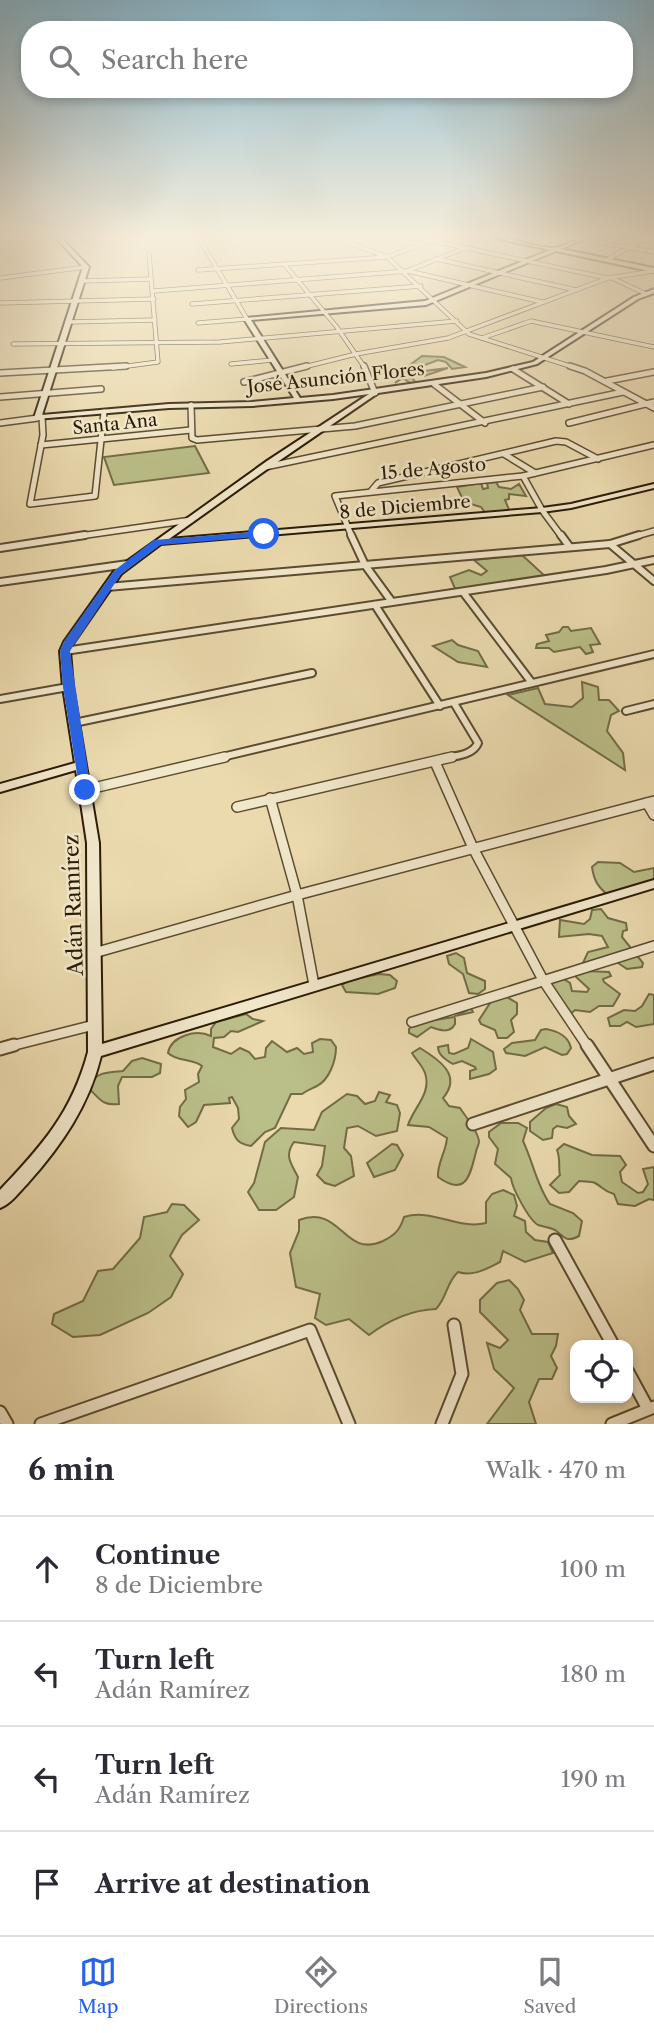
<!DOCTYPE html>
<html lang="en">
<head>
<meta charset="utf-8">
<style>
  body { margin:0; font-family:"Libre Caslon Text",serif; background:#f7f7f7; color:#2b2b33 }
  .controls { position:absolute; right:21px; bottom:21px; display:grid; overflow:hidden; border-radius:14px; box-shadow:0 4px 10px #0003 }
  .controls button { width:63px; height:63px; display:grid; place-items:center; padding:0; border:0; border-bottom:2px solid #e1e1e2; background:#fff; color:#2b2b33; font:35px sans-serif }
  .stop { position:absolute; width:21px; height:21px; margin:-16px; border:5px solid #2563eb; border-radius:50%; background:#fff }
  .stop.end { background:#2563eb; border-color:#fff; box-shadow:0 2px 7px #0008 }
  .list { margin:0; padding:0; list-style:none }
  h2 { display:flex; justify-content:space-between; align-items:center; height:91px; margin:0; padding:0 28px; font-size:30px }
  h2 small { font-size:23px; font-weight:400; color:#7c7c81 }
  .list li { display:grid; grid-template-columns:46px 1fr auto; gap:21px; align-items:center; box-sizing:border-box; height:105px; padding:0 28px; border-top:2px solid #e1e1e2 }
  .list b { display:block; font-size:26px; white-space:nowrap }
  .list p { margin:0; font-size:23px; white-space:nowrap; color:#7c7c81 }
  .list em { font-size:23px; font-style:normal; color:#7c7c81 }
  .icon { flex:none; width:38px; height:38px; fill:none; stroke:currentColor; stroke-width:2; stroke-linecap:round; stroke-linejoin:round }
  .map { position:relative; flex:none; width:654px; height:1424px; overflow:hidden }
  .search { position:absolute; background:#fff; box-shadow:0 4px 10px #0003; left:21px; right:21px; top:21px; height:77px; display:flex; align-items:center; gap:18px; box-sizing:border-box; padding:0 24px; border-radius:28px; color:#7c7c81; font-size:26px }
  .sheet { height:511px; background:#fff }
  nav { display:flex; justify-content:space-around; align-items:center; box-sizing:border-box; height:98px; border-top:2px solid #e1e1e2; background:#fff; font-size:19px; color:#7c7c81 }
  nav a { display:grid; justify-items:center; gap:4px }
  nav .on { color:#2563eb }
  .map>svg:first-child { display:block }
  .green { fill:#babe88; stroke:#726c46; stroke-width:2 }
  .lines { fill:none; stroke-linecap:round; stroke-linejoin:round }
  .street-far4-casing { stroke:#5b4b2f; stroke-width:5 }
  .street-far3-casing { stroke:#5b4b2f; stroke-width:8 }
  .street-far2-casing { stroke:#5b4b2f; stroke-width:10 }
  .street-far1-casing { stroke:#5b4b2f; stroke-width:12 }
  .street-casing { stroke:#5b4b2f; stroke-width:15 }
  .secondary-casing { stroke:#2b1b05; stroke-width:4 }
  .street-far4 { stroke:#f1e7ca; stroke-width:3.5 }
  .street-far3 { stroke:#f1e7ca; stroke-width:5 }
  .street-far2 { stroke:#f1e7ca; stroke-width:6 }
  .street-far1 { stroke:#f1e7ca; stroke-width:9 }
  .street { stroke:#f1e7ca; stroke-width:11 }
  .secondary { fill:#f1e7ca; fill-rule:evenodd }
  .route { fill:#2563eb }
  .labels { text-anchor:middle; dominant-baseline:central; stroke-width:5; stroke-linejoin:round; paint-order:stroke }
  .far-street-label { font-size:18px; fill:#2b1b05; stroke:#f1e7ca }
  .street-label { font-size:21px; fill:#2b1b05; stroke:#f1e7ca }
</style>
</head>
<body>
<div class="map">
<svg width="654" height="1424" viewBox="0 0 654 1424">
  <rect width="100%" height="100%" fill="#eadaae"/>
  <filter id="stains"><feTurbulence type="fractalNoise" baseFrequency=".00286" numOctaves="4"/><feColorMatrix values="0 0 0 0 .2 0 0 0 0 .09 0 0 0 0 .02 0 0 0 .5 -.17"/></filter>
  <radialGradient id="worn" r=".72"><stop offset=".6" stop-color="#630" stop-opacity="0"/><stop offset="1" stop-color="#630" stop-opacity=".3"/></radialGradient>
  <g class="green">
    <path d="M422,356L444,357L465,367L452,369L446,362L438,360L417,368L424,371L448,368L424,376H411L416,383H410L403,378L395,383L403,375L400,370L415,367L410,365Z"/>
    <path d="M195,446L209,473L114,485L104,457Z"/>
    <path d="M496,482L499,487L511,489L519,484L526,496L509,494V499L505,500L510,512L486,514L481,507L464,502L457,487L481,483L483,489L488,488L487,483Z"/>
    <path d="M522,555L546,577L456,591L450,577L469,570L481,575L487,571L474,560Z"/>
    <path d="M563,627H568L571,631L591,628L600,644L590,645L593,652L586,654L580,647L554,652L549,648H536L537,644L549,641L546,635L559,632Z"/>
    <path d="M452,640L458,645L478,651L487,667L458,662L433,646Z"/>
    <path d="M582,682L598,687L599,700H609L619,711L611,715L607,731L623,753L625,770L508,695L538,688L545,704L572,707L583,698Z"/>
    <path d="M598,862L620,863L634,872L654,868V884L609,896C598,887 594,881 592,867Z"/>
    <path d="M601,909L608,918L626,923L627,930L623,931L622,937L643,963L642,967L627,969L615,961L582,965L588,952L608,947L602,936L589,934L559,937L560,920L584,924L590,919L592,910Z"/>
    <path d="M456,953L464,958L467,973L485,981V989L478,994L469,993L463,974L449,964L447,956Z"/>
    <path d="M585,971L609,972L611,976L603,979L604,982L620,994L613,1006H599L590,1012L575,1010L569,1015L546,984L562,978L570,983L572,991L587,992L589,989L576,977L577,974Z"/>
    <path d="M379,974L390,975L397,981L395,988L378,994L346,992L342,985L350,980Z"/>
    <path d="M649,994L654,995V1024L636,1027L627,1022L620,1026H610L608,1018L624,1010L635,1011L642,1006Z"/>
    <path d="M505,996L517,1003V1014L511,1020L514,1032L507,1038H498L495,1030L481,1024L479,1020L492,1000Z"/>
    <path d="M471,1008L473,1012L455,1016V1024C450,1034 439,1030 431,1027L417,1037L409,1033V1029L416,1023L454,1017Z"/>
    <path d="M246,1014L253,1019L263,1021L238,1032L231,1031L224,1037L214,1038L213,1047L231,1054L240,1048L249,1052L255,1059L265,1057L266,1048L272,1041L287,1052L297,1048L304,1054L313,1052L312,1043L320,1039L331,1040L336,1047C336,1061 329,1080 317,1086C311,1089 307,1090 302,1094H291L275,1128L265,1132L251,1146C239,1144 235,1140 232,1128L239,1119L238,1108L232,1097L229,1098L230,1103L204,1105L196,1122L188,1127L179,1116L180,1107L186,1099L185,1090L199,1082L198,1074L202,1066C192,1058 177,1062 168,1053C171,1036 196,1029 211,1036V1029L216,1022Z"/>
    <path d="M546,1029C557,1031 568,1035 571,1048L567,1054L562,1055L545,1047L525,1056L506,1053L504,1049L512,1043L535,1040L541,1030Z"/>
    <path d="M471,1039L493,1052L496,1069L489,1074L470,1079V1071L476,1069L475,1067L462,1061L453,1064C446,1060 438,1055 438,1047L448,1045L449,1053L454,1054L468,1048Z"/>
    <path d="M420,1048C438,1059 463,1075 443,1098L449,1106L460,1108C465,1116 479,1132 479,1142C479,1145 476,1149 476,1152C470,1174 467,1198 438,1177C437,1163 446,1152 447,1138L429,1127L408,1125C414,1107 432,1093 425,1073C422,1065 416,1060 412,1053Z"/>
    <path d="M142,1058L161,1064L160,1073L152,1077H122L118,1086L119,1104C101,1106 100,1098 88,1088C95,1072 107,1072 123,1071L132,1061Z"/>
    <path d="M379,1092L390,1095L386,1102L397,1105L400,1113L397,1131L376,1136L358,1126L347,1128L344,1148L351,1156L354,1176L335,1186L325,1183L317,1175L322,1166L325,1146L294,1142C284,1156 291,1163 298,1177L294,1197L276,1210H259L248,1192L254,1183L265,1142L281,1128L314,1130L322,1112L347,1094L357,1096L365,1104L375,1101Z"/>
    <path d="M556,1104L567,1107L569,1116L576,1124L567,1128L557,1126L553,1129L552,1138L543,1140L530,1131V1122L546,1108Z"/>
    <path d="M501,1123H518L527,1128L523,1141C533,1162 537,1186 550,1204L573,1213L582,1221L579,1236C566,1243 565,1237 555,1230C549,1227 544,1227 538,1225C529,1220 512,1188 511,1178L495,1164L498,1149L489,1137V1132Z"/>
    <path d="M392,1144L397,1145L403,1155L395,1170L374,1177L367,1163Z"/>
    <path d="M564,1144L592,1155L620,1156L626,1165L620,1172L622,1182L638,1193L643,1192L648,1184L643,1169L654,1167V1200L649,1199L635,1206L618,1204L614,1194C603,1191 603,1187 595,1183C591,1181 584,1182 579,1181L569,1192L559,1193L550,1185L560,1175C558,1168 561,1160 557,1150Z"/>
    <path d="M503,1190L514,1195L517,1206L514,1216L525,1221L526,1232L535,1240L548,1242L553,1253L525,1262L503,1251L500,1262C486,1269 473,1277 458,1272C446,1283 447,1298 436,1309C411,1310 389,1320 369,1335L349,1319L326,1325L315,1318L320,1294L296,1287L290,1253L299,1231V1220C342,1204 343,1259 383,1241C395,1235 400,1230 404,1217C432,1208 457,1230 486,1223V1202L492,1194Z"/>
    <path d="M172,1204L184,1205L199,1220L182,1235L170,1256L183,1274L171,1297L148,1313L100,1335L73,1337L52,1324L54,1314L83,1301L98,1271L113,1269L140,1238L144,1217L167,1212Z"/>
    <path d="M509,1280L518,1289L524,1300L520,1310L532,1334H558L556,1346L551,1356L557,1368L552,1379H539L529,1402L536,1424H487L514,1388L494,1369L487,1343L500,1348L508,1340L480,1312V1300L497,1283Z"/>
  </g>
  <g class="lines">
    <defs>
      <g id="street-far4">
        <path d="M336,238L387,257L469,334L576,368"/>
        <path d="M419,238L607,278"/>
        <path d="M575,238L654,252"/>
        <path d="M437,259L576,290"/>
        <path d="M607,260L645,238"/>
        <path d="M284,264L336,326L365,368"/>
        <path d="M198,270L387,257L438,238"/>
        <path d="M407,271L465,248"/>
        <path d="M0,278L86,267"/>
        <path d="M612,278L646,294"/>
        <path d="M83,281L150,279"/>
        <path d="M154,291L408,271L542,302"/>
        <path d="M0,303L154,299"/>
        <path d="M192,304L421,286"/>
        <path d="M69,322L155,320"/>
        <path d="M198,323L247,319L203,245"/>
        <path d="M482,338L531,321L654,347"/>
        <path d="M13,344L220,342L457,321"/>
        <path d="M231,364L273,360"/>
        <path d="M113,368L158,362L149,254"/>
        <path d="M300,368L356,354L448,338L608,278L654,271"/>
      </g>
      <g id="street-far3">
        <path d="M364,366L375,393"/>
        <path d="M570,366L585,371L654,408"/>
        <path d="M513,369L569,404"/>
        <path d="M0,373L126,366"/>
        <path d="M607,381L654,372"/>
        <path d="M244,382L307,366"/>
        <path d="M434,384L485,423"/>
        <path d="M0,397L101,389"/>
        <path d="M191,405L192,438L197,440L355,426L543,387"/>
        <path d="M42,417L43,435L30,504L95,496L104,412"/>
        <path d="M0,423L38,418"/>
        <path d="M569,423L654,402"/>
        <path d="M41,445L191,430"/>
        <path d="M504,454L535,473"/>
        <path d="M265,467L623,392"/>
        <path d="M523,476L542,510L562,537"/>
        <path d="M372,490L378,483L556,441L566,442L598,459"/>
        <path d="M73,537L191,520"/>
        <path d="M352,537L335,496L523,476L654,445"/>
        <path d="M633,537L654,531"/>
      </g>
      <g id="street-far2">
        <path d="M351,535L365,565L392,602"/>
        <path d="M561,535L569,546"/>
        <path d="M610,544L654,581"/>
        <path d="M0,548L85,535"/>
        <path d="M0,582L128,564"/>
        <path d="M107,587L610,544L639,535"/>
        <path d="M463,592L532,683"/>
        <path d="M375,605L440,706"/>
        <path d="M65,651L606,570L654,560"/>
        <path d="M0,699L68,687"/>
        <path d="M626,711L654,704"/>
        <path d="M74,723L312,673"/>
        <path d="M218,758L654,654"/>
        <path d="M444,758C456,756 473,755 478,743L454,703"/>
      </g>
      <g id="street-far1">
        <path d="M435,762L473,848L543,980L588,1047"/>
        <path d="M85,790L225,757"/>
        <path d="M270,798L297,895L314,985"/>
        <path d="M647,803L654,815"/>
        <path d="M237,807L452,757"/>
        <path d="M94,953L297,895L654,801"/>
        <path d="M412,1022L654,946"/>
        <path d="M7,1047L94,1025"/>
      </g>
      <g id="street">
        <path d="M587,1045L654,1146"/>
        <path d="M0,1049L14,1045"/>
        <path d="M473,1124L654,1064"/>
        <path d="M555,1240L613,1345"/>
        <path d="M628,1372L648,1409"/>
        <path d="M0,1412L7,1424"/>
        <path d="M41,1424L310,1330L349,1424"/>
        <path d="M442,1424L462,1374L454,1325"/>
        <path d="M612,1424L654,1407"/>
      </g>
      <path id="secondary" d="M56,238H61L89,267L42,415L169,404L252,402L294,398L244,319L245,318L425,301L550,250L496,238C515,238 535,248 553,248C565,248 574,238 586,238L561,249L654,268V272L556,251L426,305L251,320L300,398L333,395L486,373L533,362L634,297L654,289V293L638,299L537,364L486,377L378,393L273,465L169,539L542,508L571,504L654,484V488L571,508L542,512L161,544L121,574L74,642L70,651L73,687L99,843L102,1044L654,880V888L101,1056C89,1105 62,1145 28,1183C20,1191 11,1204 0,1208V1190C42,1146 72,1112 88,1052L87,843L76,770L0,792V784L75,763L63,687L60,651L64,642L115,570L267,461L369,394L333,399L252,406L169,408L36,419L34,418L83,267Z"/>
    </defs>
    <use href="#street-far4" class="street-far4-casing"/>
    <use href="#street-far3" class="street-far3-casing"/>
    <use href="#street-far2" class="street-far2-casing"/>
    <use href="#street-far1" class="street-far1-casing"/>
    <use href="#street" class="street-casing"/>
    <use href="#secondary" class="secondary-casing"/>
    <use href="#street-far4" class="street-far4"/>
    <use href="#street-far3" class="street-far3"/>
    <use href="#street-far2" class="street-far2"/>
    <use href="#street-far1" class="street-far1"/>
    <use href="#street" class="street"/>
    <use href="#secondary" class="secondary"/>
  </g>
  <linearGradient id="sky" x2="0" y2="1"><stop stop-color="#88b7ce"/><stop offset="0.54" stop-color="#f6eedb"/><stop offset="1" stop-color="#f6eedb" stop-opacity="0"/></linearGradient>
  <rect width="654" height="437" fill="url(#sky)"/>
  <path class="route" d="M264,531L267,532V536L160,545L121,574L70,651L91,790L85,794L80,792L63,687L60,651L65,640L115,570L154,540Z"/>
  <g class="labels">
    <g class="far-street-label">
      <text transform="translate(336 378) rotate(-6)">José Asunción Flores</text>
      <text transform="translate(115 424) rotate(-6)">Santa Ana</text>
      <text transform="translate(433 469) rotate(-5)">15 de Agosto</text>
      <text transform="translate(405 507) rotate(-5)">8 de Diciembre</text>
    </g>
    <g class="street-label">
      <text transform="translate(73 905) rotate(-92)">Adán Ramírez</text>
    </g>
  </g>
  <rect width="100%" height="100%" filter="url(#stains)"/>
  <rect width="100%" height="100%" fill="url(#worn)"/>
</svg>
<div class="controls">
<button><svg class="icon" aria-label="locate" viewBox="0 0 24 24"><circle cx="12" cy="12" r="6"/><path d="M12 2v4M12 18v4M2 12h4M18 12h4"/></svg></button>
</div>
<div class="stop" style="left:264px;top:534px"></div>
<div class="stop end" style="left:85px;top:790px"></div>
<div class="search"><svg class="icon" aria-label="search" viewBox="0 0 24 24"><circle cx="10" cy="10" r="6"/><path d="M15 15l6 6"/></svg>Search here</div>
</div>
<section class="sheet">
<h2>6 min<small>Walk · 470 m</small></h2>
<ul class="list">
<li><svg class="icon" aria-label="ahead" viewBox="0 0 24 24"><path d="M12 20V5M6 11l6-6 6 6"/></svg><div><b>Continue</b><p>8 de Diciembre</p></div><em>100 m</em></li>
<li><svg class="icon" aria-label="left" viewBox="0 0 24 24"><path d="M17 20v-9H6M10 6l-5 5 5 5"/></svg><div><b>Turn left</b><p>Adán Ramírez</p></div><em>180 m</em></li>
<li><svg class="icon" aria-label="left" viewBox="0 0 24 24"><path d="M17 20v-9H6M10 6l-5 5 5 5"/></svg><div><b>Turn left</b><p>Adán Ramírez</p></div><em>190 m</em></li>
<li><svg class="icon" aria-label="arrive" viewBox="0 0 24 24"><path d="M6 21V4h12l-3 4 3 4H6"/></svg><div><b>Arrive at destination</b></div></li>
</ul>
</section>
<nav>
<a class="on"><svg class="icon" aria-label="map" viewBox="0 0 24 24"><path d="M3 6l6-2 6 2 6-2v14l-6 2-6-2-6 2zM9 4v14M15 6v14"/></svg>Map</a>
<a><svg class="icon" aria-label="directions" viewBox="0 0 24 24"><path d="M12 3l9 9-9 9-9-9zM9 14v-3h6M13 9l2 2-2 2"/></svg>Directions</a>
<a><svg class="icon" aria-label="saved" viewBox="0 0 24 24"><path d="M7 4h10v16l-5-4-5 4z"/></svg>Saved</a>
</nav>
</body>
</html>
